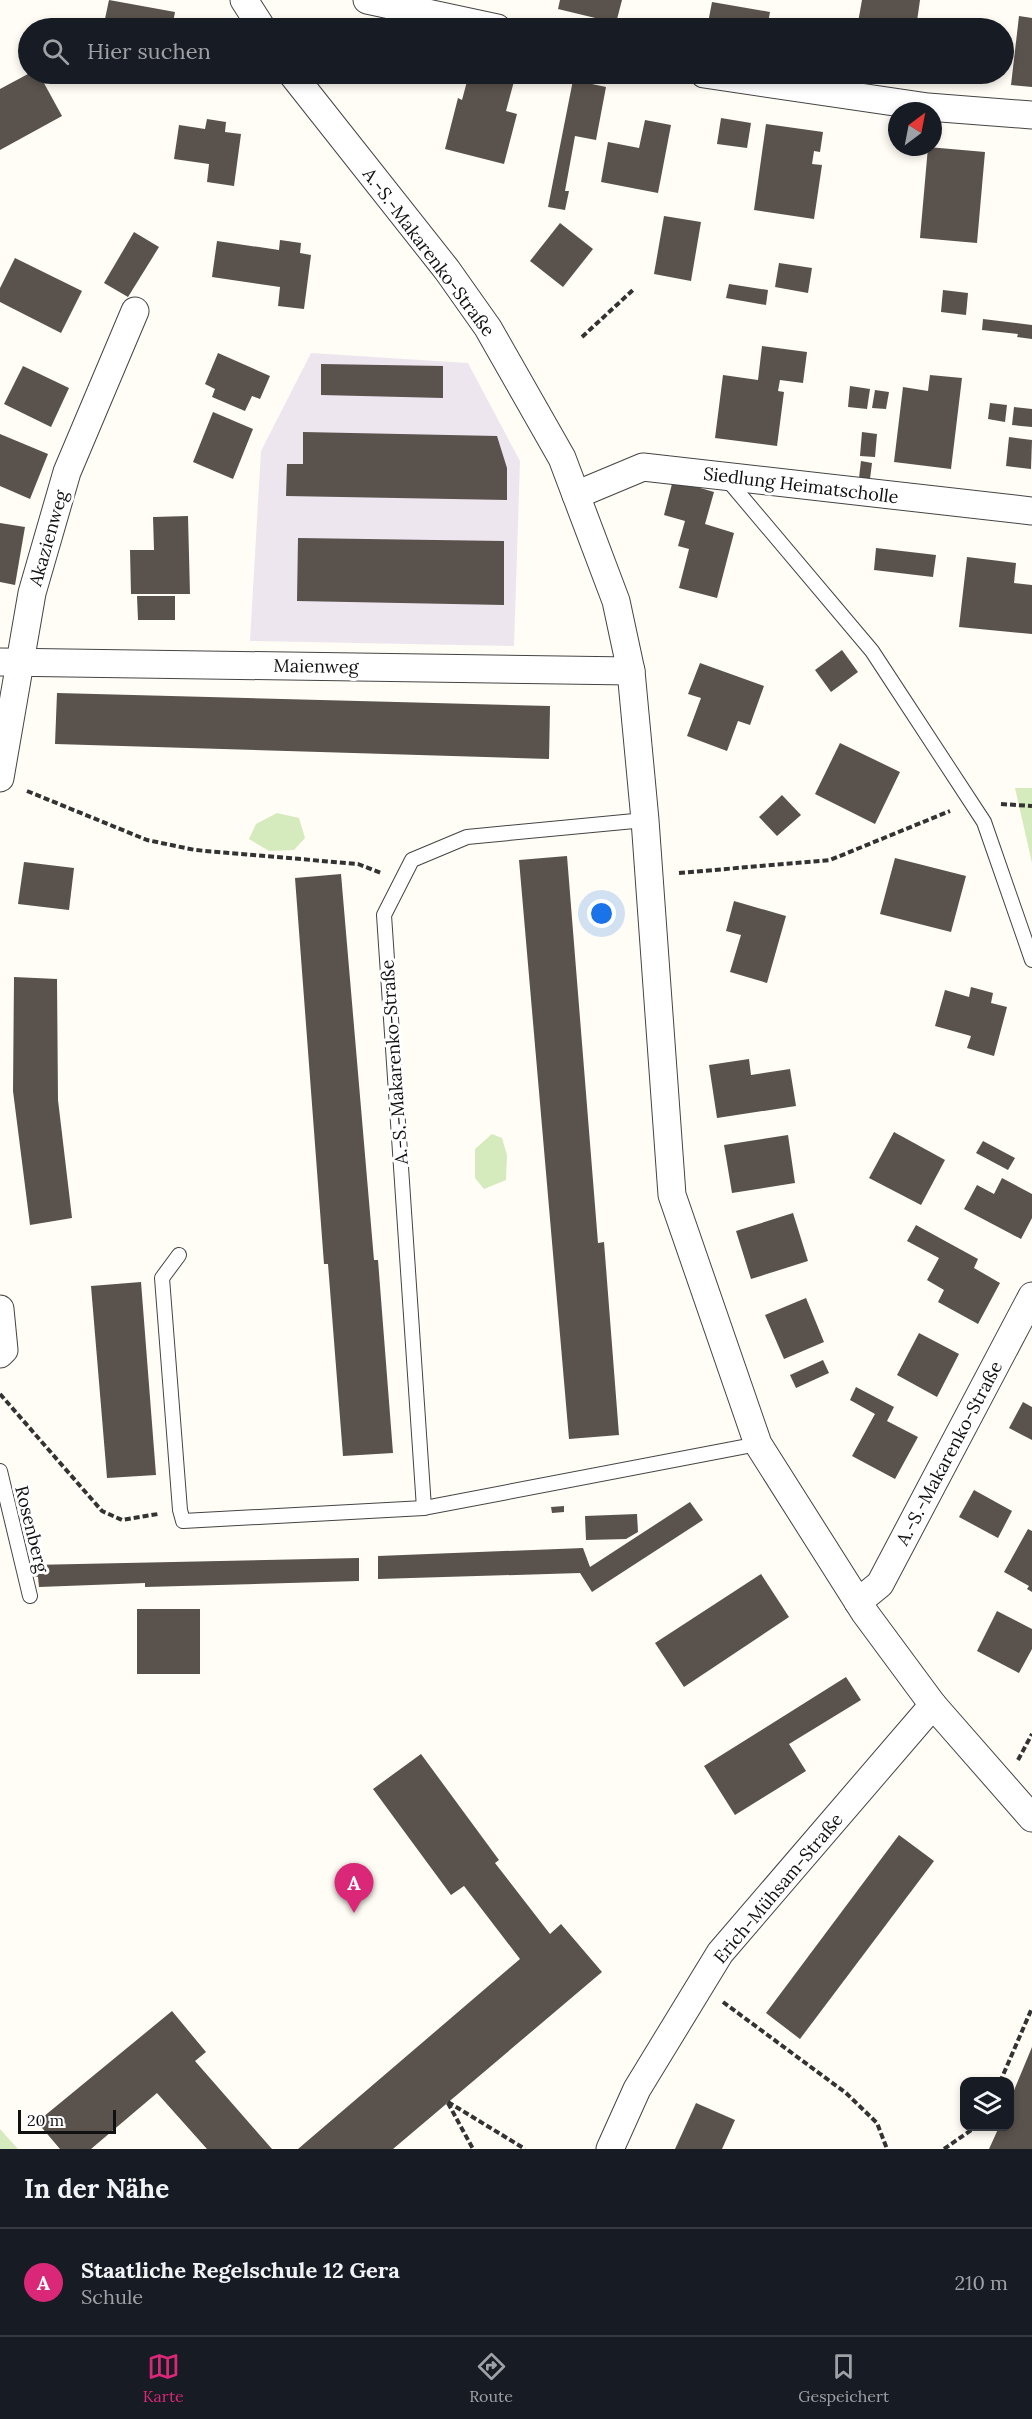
<!DOCTYPE html>
<html lang="de">
<head>
<meta charset="utf-8">
<style>
  body { margin:0; font-family:Lora,serif; background:#20242c; color:#f1f3f6 }
  .controls { position:absolute; right:18px; bottom:18px; display:grid; overflow:hidden; border-radius:12px; box-shadow:0 3px 9px #0003 }
  .controls button { width:54px; height:54px; display:grid; place-items:center; padding:0; border:0; border-bottom:2px solid #363941; background:#171b24; color:#f1f3f6; font:30px sans-serif }
  .compass { position:absolute; left:888px; top:102px; width:54px; height:54px; border-radius:50%; background:#171b24; box-shadow:0 3px 9px #0003; rotate:32deg }
  .scale { position:absolute; left:18px; bottom:15px; width:98px; box-sizing:border-box; padding-left:6px; border:3px solid #111; border-top:0; font-size:16px; line-height:21px; white-space:nowrap; color:#111; -webkit-text-stroke:4px #fff; paint-order:stroke }
  .you { position:absolute; left:602px; top:914px; width:21px; height:21px; margin:-15px; border:4px solid #fff; border-radius:50%; background:#1a73e8; box-shadow:0 0 0 9px #1a73e833 }
  .badge { display:grid; place-items:center; width:39px; height:39px; border-radius:50%; background:#db2777; color:#fff; font-size:20px; font-weight:700 }
  .pin { position:absolute; translate:-50% -50px; filter:drop-shadow(0 2px 3px #0008) }
  .pin::after { content:''; position:absolute; top:32px; width:21px; height:18px; background:inherit; clip-path:polygon(0 0,100% 0,50% 100%) }
  .list { margin:0; padding:0; list-style:none }
  h2 { display:flex; justify-content:space-between; align-items:center; height:78px; margin:0; padding:0 24px; font-size:26px }
  h2 small { font-size:20px; font-weight:400; color:#9ea1a6 }
  .list li { display:grid; grid-template-columns:39px 1fr auto; gap:18px; align-items:center; box-sizing:border-box; height:108px; padding:0 24px; border-top:2px solid #363941 }
  .list b { display:block; font-size:22px; white-space:nowrap }
  .list p { margin:0; font-size:20px; white-space:nowrap; color:#9ea1a6 }
  .list em { font-size:20px; font-style:normal; color:#9ea1a6 }
  .icon { flex:none; width:33px; height:33px; fill:none; stroke:currentColor; stroke-width:2; stroke-linecap:round; stroke-linejoin:round }
  .map { position:relative; flex:none; width:1032px; height:2149px; overflow:hidden }
  .search { position:absolute; background:#171b24; box-shadow:0 3px 9px #0003; left:18px; right:18px; top:18px; height:66px; display:flex; align-items:center; gap:15px; box-sizing:border-box; padding:0 21px; border-radius:33px; color:#9ea1a6; font-size:22px }
  .sheet { height:186px; background:#171b24 }
  nav { display:flex; justify-content:space-around; align-items:center; box-sizing:border-box; height:84px; border-top:2px solid #363941; background:#171b24; font-size:16px; color:#9ea1a6 }
  nav a { display:grid; justify-items:center; gap:3px }
  nav .on { color:#db2777 }
  .map>svg:first-child { display:block }
  .industrial { fill:#eee6ef }
  .green { fill:#d5ebbd }
  .building { fill:#5a524d }
  .lines { fill:none; stroke-linecap:round; stroke-linejoin:round }
  .lane-casing { stroke:#444; stroke-width:16 }
  .street-casing { stroke:#444; stroke-width:29 }
  .path { stroke:#333; stroke-width:4; stroke-dasharray:6 3; stroke-linecap:butt }
  .lane { stroke:#fff; stroke-width:14 }
  .street { stroke:#fff; stroke-width:27 }
  .labels { text-anchor:middle; dominant-baseline:central; stroke-width:6; stroke-linejoin:round; paint-order:stroke }
  .street-label { font-size:18px; fill:#111; stroke:#fff }
</style>
</head>
<body>
<div class="map">
<svg width="1032" height="2149" viewBox="0 0 1032 2149">
  <rect width="100%" height="100%" fill="#fffdf5"/>
  <path class="industrial" d="M311,353L468,363L520,461L514,646L250,641L261,451Z"/>
  <g class="green">
    <path d="M1015,788H1032V863Z"/>
    <path d="M277,813L299,818L305,838L294,850L269,851L249,839L256,824Z"/>
    <path d="M492,1134L502,1138L507,1155L506,1180L484,1189L475,1178V1149Z"/>
    <path d="M0,2129L18,2149H0Z"/>
  </g>
  <g class="building">
    <path d="M109,0L175,12L172,28H103Z"/>
    <path d="M560,0H622L616,23L558,9Z"/>
    <path d="M862,0H920L916,28H857Z"/>
    <path d="M712,2L770,12L767,28H707Z"/>
    <path d="M1019,16L1032,18V87L1011,85Z"/>
    <path d="M28,74H39L62,116L0,150V89Z"/>
    <path d="M469,74H516L506,111L517,114L504,164L445,149L458,98L462,100Z"/>
    <path d="M573,80L606,87L596,140L575,136L565,191H569L565,210L548,207Z"/>
    <path d="M721,118L751,123L747,148L717,144Z"/>
    <path d="M207,119L226,122L225,132L241,134L234,186L207,182L209,164L174,159L179,125L205,129Z"/>
    <path d="M645,120L671,125L658,193L601,182L608,142L639,148Z"/>
    <path d="M766,124L823,132L820,152L814,151L812,164L822,165L814,219L754,210Z"/>
    <path d="M928,147L985,152L977,243L920,238Z"/>
    <path d="M664,216L701,222L691,281L654,274Z"/>
    <path d="M560,223L593,249L563,287L530,261Z"/>
    <path d="M134,232L159,247L128,297L104,283Z"/>
    <path d="M280,240L301,243L300,253L311,255L304,309L278,306L280,287L212,277L217,241L279,250Z"/>
    <path d="M15,258L82,291L61,333L0,302V288Z"/>
    <path d="M779,263L812,268L808,293L775,287Z"/>
    <path d="M729,284L768,290L766,305L726,298Z"/>
    <path d="M943,290L968,293L966,315L941,312Z"/>
    <path d="M983,319L1032,325V339L1017,337L1018,334L982,330Z"/>
    <path d="M762,346L807,352L803,383L780,380L778,391L784,392L777,446L715,438L723,375L758,380Z"/>
    <path d="M218,353L270,376L260,399L252,396L245,411L212,397L215,389L205,384Z"/>
    <path d="M321,364L443,366V398L321,395Z"/>
    <path d="M23,366L69,388L51,427L4,404Z"/>
    <path d="M930,375L962,378L951,469L894,462L903,387L928,391Z"/>
    <path d="M850,386L870,389L867,409L848,407Z"/>
    <path d="M875,390L889,392L886,409L872,408Z"/>
    <path d="M990,403L1007,405L1005,422L988,419Z"/>
    <path d="M1014,407L1032,409V427L1012,425Z"/>
    <path d="M213,412L253,429L233,479L193,462Z"/>
    <path d="M303,432L497,436L507,468V500L286,496L287,464H303Z"/>
    <path d="M862,432L877,434L875,457L860,456Z"/>
    <path d="M0,434L48,454L30,499L0,486Z"/>
    <path d="M1009,437L1032,440L1031,469L1006,466Z"/>
    <path d="M861,461L872,463L870,479L859,478Z"/>
    <path d="M673,480L714,492L705,524L734,533L717,598L679,588L689,549L678,546L685,521L664,515Z"/>
    <path d="M188,516L190,594H131L130,550H154L153,517Z"/>
    <path d="M0,523L25,527L15,585L0,582Z"/>
    <path d="M298,538L504,541V605L297,601Z"/>
    <path d="M876,548L936,555L933,577L874,570Z"/>
    <path d="M967,557L1016,563L1014,583L1032,585V634L959,627Z"/>
    <path d="M137,596H175V620H138Z"/>
    <path d="M842,650L858,672L831,692L815,670Z"/>
    <path d="M700,663L764,686L750,725L738,721L727,751L687,736L701,698L688,694Z"/>
    <path d="M57,693L550,706L549,759L55,744Z"/>
    <path d="M840,743L900,772L875,824L815,794Z"/>
    <path d="M782,795L801,815L777,836L759,817Z"/>
    <path d="M567,856L598,1243L604,1242L619,1435L569,1439L519,860Z"/>
    <path d="M895,858L966,876L951,932L880,914Z"/>
    <path d="M24,862L74,868L69,910L18,904Z"/>
    <path d="M341,874L374,1260H378L380,1286L393,1453L343,1456L328,1264H324L295,878Z"/>
    <path d="M734,901L786,916L767,983L730,972L741,935L726,931Z"/>
    <path d="M14,977L57,979L58,1100L72,1218L30,1225L13,1091Z"/>
    <path d="M971,987L993,993L991,1003L1007,1007L994,1056L967,1048L971,1036L935,1026L945,990L969,997Z"/>
    <path d="M749,1059L751,1075L790,1069L796,1106L717,1118L709,1065Z"/>
    <path d="M894,1132L945,1160L921,1205L869,1178Z"/>
    <path d="M788,1135L795,1183L732,1193L724,1145Z"/>
    <path d="M983,1141L1015,1158L1008,1170L976,1153Z"/>
    <path d="M1002,1178L1032,1194V1218L1021,1239L964,1209L977,1185L994,1194Z"/>
    <path d="M793,1213L808,1261L751,1279L736,1231Z"/>
    <path d="M916,1225L978,1259L974,1268L1000,1283L978,1324L938,1302L944,1290L927,1280L939,1258L907,1241Z"/>
    <path d="M141,1282L156,1475L107,1478L91,1286Z"/>
    <path d="M806,1298L824,1342L784,1359L765,1315Z"/>
    <path d="M919,1333L959,1354L937,1397L897,1375Z"/>
    <path d="M823,1360L829,1373L796,1388L790,1375Z"/>
    <path d="M856,1387L894,1407L887,1421L918,1437L895,1479L852,1456L875,1414L850,1400Z"/>
    <path d="M1023,1402L1032,1407V1440L1009,1428Z"/>
    <path d="M974,1490L1012,1511L998,1538L959,1517Z"/>
    <path d="M690,1502L703,1520L592,1592L580,1573L378,1579V1556L583,1548L590,1567Z"/>
    <path d="M564,1506V1512L552,1513L551,1507Z"/>
    <path d="M637,1514L638,1532L626,1539L586,1540L585,1516Z"/>
    <path d="M1028,1529L1032,1531V1592L1027,1589L1029,1586L1004,1572Z"/>
    <path d="M359,1558V1581L145,1587V1583L39,1587L38,1577L33,1576L31,1565Z"/>
    <path d="M761,1574L789,1617L684,1687L655,1643Z"/>
    <rect x="137" y="1609" width="63" height="65"/>
    <path d="M997,1611L1032,1629V1649L1019,1673L977,1651Z"/>
    <path d="M846,1677L861,1700L789,1744L806,1771L735,1815L704,1766Z"/>
    <path d="M421,1754L499,1860L495,1863L550,1934L561,1924L602,1972L393,2149H298L520,1959L464,1886L451,1895L373,1789Z"/>
    <path d="M899,1835L934,1861L800,2039L766,2013Z"/>
    <path d="M172,2011L206,2052L195,2061L272,2149H207L157,2093L91,2149H60L37,2122Z"/>
    <path d="M1032,2047V2149H989L999,2127H1010V2100Z"/>
    <path d="M696,2103L735,2120L722,2149H675Z"/>
  </g>
  <g class="lines">
    <defs>
      <g id="lane">
        <path d="M726,478L872,651L984,822L1032,960"/>
        <path d="M179,1255L162,1278L180,1510L183,1521L424,1508L758,1444"/>
        <path d="M0,1471L30,1596"/>
        <path d="M424,1508L384,915L412,860L467,837L645,820"/>
      </g>
      <g id="street">
        <path d="M244,0L262,28"/>
        <path d="M367,0L497,28"/>
        <path d="M292,74L447,270L488,328L562,458L616,601L631,671L645,820L672,1195L758,1444L865,1613L933,1705L1032,1818"/>
        <path d="M704,74L928,107L1032,115"/>
        <path d="M576,495L643,467L1032,511"/>
        <path d="M0,662L631,671"/>
        <path d="M0,778L32,593L67,472L135,311"/>
        <path d="M0,1309L4,1350L0,1354"/>
        <path d="M858,1602L880,1584L1032,1296"/>
        <path d="M610,2149L637,2089L720,1953L933,1705"/>
      </g>
    </defs>
    <use href="#lane" class="lane-casing"/>
    <use href="#street" class="street-casing"/>
    <g class="path">
      <path d="M582,337L634,289"/>
      <path d="M27,791L147,840L195,850L358,864L381,873"/>
      <path d="M1001,804L1032,806"/>
      <path d="M679,873L830,860L950,811"/>
      <path d="M0,1394L102,1511L122,1520L158,1514"/>
      <path d="M1018,1760L1032,1734"/>
      <path d="M723,2002L846,2093L877,2123L887,2149"/>
      <path d="M1000,2082L1032,2008"/>
      <path d="M448,2102L525,2149"/>
      <path d="M448,2103L473,2149"/>
      <path d="M944,2149L977,2126"/>
    </g>
    <use href="#lane" class="lane"/>
    <use href="#street" class="street"/>
  </g>
  <g class="labels">
    <g class="street-label">
      <text transform="translate(429 252) rotate(53)">A.-S.-Makarenko-Straße</text>
      <text transform="translate(801 485) rotate(7)">Siedlung Heimatscholle</text>
      <text transform="translate(48 538) rotate(-74)">Akazienweg</text>
      <text transform="translate(316 666) rotate(1)">Maienweg</text>
      <text transform="translate(394 1062) rotate(-94)">A.-S.-Makarenko-Straße</text>
      <text transform="translate(949 1453) rotate(-62)">A.-S.-Makarenko-Straße</text>
      <text transform="translate(32 1529) rotate(76)">Rosenberg</text>
      <text transform="translate(778 1888) rotate(-50)">Erich-Mühsam-Straße</text>
    </g>
  </g>
</svg>
<div class="controls">
<button><svg class="icon" aria-label="layers" viewBox="0 0 24 24"><path d="M12 4l9 5-9 5-9-5zM3 14l9 5 9-5"/></svg></button>
</div>
<svg class="compass" viewBox="-18 -18 36 36"><path d="M0-13l5 13h-10z" fill="#e53935"/><path d="M0 13l5-13h-10z" fill="#9ea1a6"/></svg>
<div class="scale">20 m</div>
<div class="you"></div>
<div class="pin badge" style="left:354px;top:1913px">A</div>
<div class="search"><svg class="icon" aria-label="search" viewBox="0 0 24 24"><circle cx="10" cy="10" r="6"/><path d="M15 15l6 6"/></svg>Hier suchen</div>
</div>
<section class="sheet">
<h2>In der Nähe<small></small></h2>
<ul class="list">
<li><span class="badge">A</span><div><b>Staatliche Regelschule 12 Gera</b><p>Schule</p></div><em>210 m</em></li>
</ul>
</section>
<nav>
<a class="on"><svg class="icon" aria-label="map" viewBox="0 0 24 24"><path d="M3 6l6-2 6 2 6-2v14l-6 2-6-2-6 2zM9 4v14M15 6v14"/></svg>Karte</a>
<a><svg class="icon" aria-label="directions" viewBox="0 0 24 24"><path d="M12 3l9 9-9 9-9-9zM9 14v-3h6M13 9l2 2-2 2"/></svg>Route</a>
<a><svg class="icon" aria-label="saved" viewBox="0 0 24 24"><path d="M7 4h10v16l-5-4-5 4z"/></svg>Gespeichert</a>
</nav>
</body>
</html>
